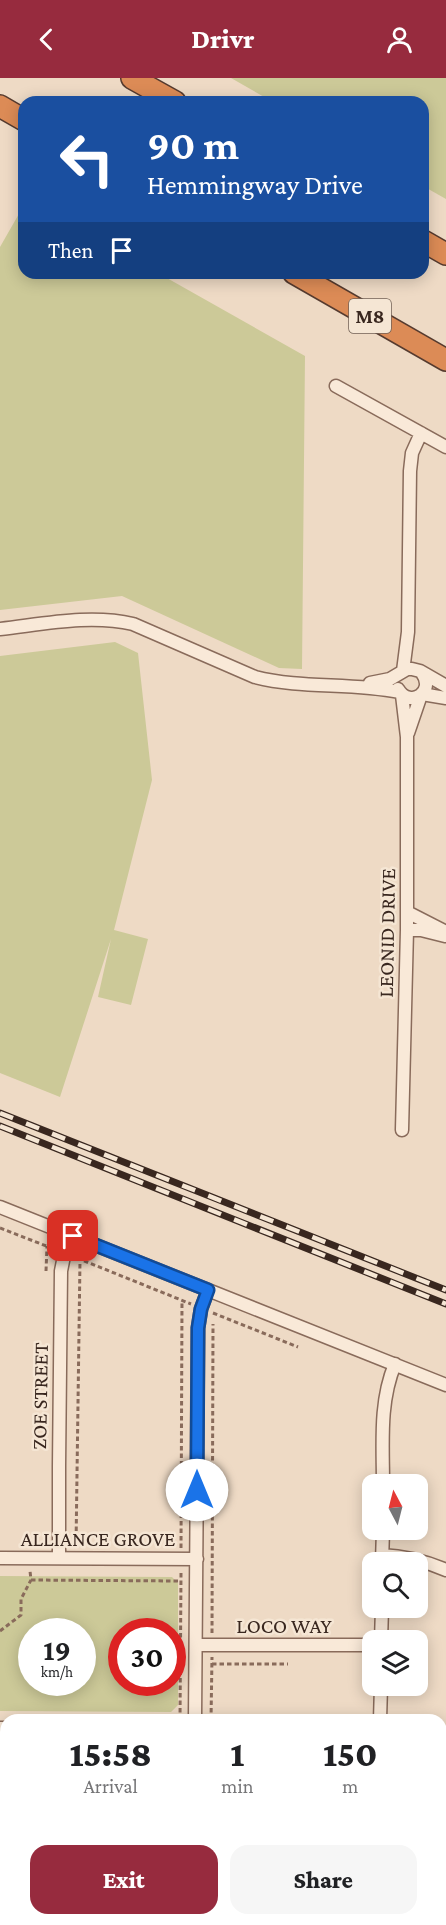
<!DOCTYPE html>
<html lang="en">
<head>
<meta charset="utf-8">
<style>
	body { margin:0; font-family:"Crimson Pro",serif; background:#f6f6f6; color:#202124; height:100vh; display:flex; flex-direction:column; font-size:22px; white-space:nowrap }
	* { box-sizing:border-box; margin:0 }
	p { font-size:20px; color:#757577 }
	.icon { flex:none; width:33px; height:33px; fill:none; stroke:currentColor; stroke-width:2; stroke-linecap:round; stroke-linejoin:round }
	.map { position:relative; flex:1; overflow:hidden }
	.details { position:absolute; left:0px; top:1636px; width:447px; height:212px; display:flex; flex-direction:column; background:#fff; border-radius:18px 18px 0 0; box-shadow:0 3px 15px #0003 }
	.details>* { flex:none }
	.top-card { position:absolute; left:18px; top:18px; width:411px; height:183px; border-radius:18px; box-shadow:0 3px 15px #0003; background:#1a4fa0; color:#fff; overflow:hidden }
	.needle { width:39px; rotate:353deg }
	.fabs { position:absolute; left:362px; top:1396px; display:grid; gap:12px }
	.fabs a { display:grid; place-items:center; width:66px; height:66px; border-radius:12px; background:#fff; box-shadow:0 3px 15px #0003; font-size:30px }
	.speed { position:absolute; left:18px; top:1540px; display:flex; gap:12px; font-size:30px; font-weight:700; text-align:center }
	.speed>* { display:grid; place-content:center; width:78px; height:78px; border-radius:50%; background:#fff; box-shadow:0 3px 15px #0003; line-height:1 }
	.speed small { font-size:15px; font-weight:400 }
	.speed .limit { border:9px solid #d22; background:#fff; color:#111 }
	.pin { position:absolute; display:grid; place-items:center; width:51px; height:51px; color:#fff; margin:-26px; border-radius:12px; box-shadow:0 3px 9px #0006 }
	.me { position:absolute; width:66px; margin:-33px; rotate:0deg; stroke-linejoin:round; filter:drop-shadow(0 0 4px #0008) }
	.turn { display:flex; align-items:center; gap:21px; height:126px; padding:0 30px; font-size:27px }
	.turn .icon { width:78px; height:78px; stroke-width:2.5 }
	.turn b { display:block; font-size:42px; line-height:51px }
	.then { display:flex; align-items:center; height:57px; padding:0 30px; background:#0003; gap:12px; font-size:22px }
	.eta { display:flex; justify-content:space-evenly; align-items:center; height:102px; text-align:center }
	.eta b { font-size:36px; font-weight:800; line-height:42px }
	.cta { display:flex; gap:12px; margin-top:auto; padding:12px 30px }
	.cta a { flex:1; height:69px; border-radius:18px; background:#972b3e; color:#fff; font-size:24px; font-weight:800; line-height:69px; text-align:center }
	.cta a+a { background:#f6f6f6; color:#202124 }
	header { display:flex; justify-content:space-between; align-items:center; height:78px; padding:0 30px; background:#972b3e; color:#fff; font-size:27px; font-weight:800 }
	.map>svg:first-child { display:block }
	.green { fill:#ccc998; fill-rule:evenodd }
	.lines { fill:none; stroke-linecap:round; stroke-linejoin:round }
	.street-casing { stroke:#896b5b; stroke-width:15 }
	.highway-casing { stroke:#563b2f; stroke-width:24 }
	.path { stroke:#896b5b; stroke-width:3; stroke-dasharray:4.5 3; stroke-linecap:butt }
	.street { stroke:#f9e9d8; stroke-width:12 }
	.highway { stroke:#dc8b56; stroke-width:21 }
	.rail-casing { stroke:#39271f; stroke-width:7 }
	.rail { stroke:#f5e6d4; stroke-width:4.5; stroke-dasharray:14; stroke-linecap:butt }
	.route-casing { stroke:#114b97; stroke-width:15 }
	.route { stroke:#1a73e8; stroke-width:10 }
	.labels { text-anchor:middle; stroke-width:5; stroke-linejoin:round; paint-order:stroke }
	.shield { fill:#f5e6d4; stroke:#716055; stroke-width:1.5 }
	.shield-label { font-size:20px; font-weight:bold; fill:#39271f }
	.street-label { font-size:21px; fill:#39271f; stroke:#f5e6d4 }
</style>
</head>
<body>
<header><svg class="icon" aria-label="back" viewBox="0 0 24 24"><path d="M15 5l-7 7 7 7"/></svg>Drivr<svg class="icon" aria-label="person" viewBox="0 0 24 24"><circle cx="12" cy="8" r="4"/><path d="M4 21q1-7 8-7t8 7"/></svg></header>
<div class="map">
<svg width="446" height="1847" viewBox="0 0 446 1847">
	<rect width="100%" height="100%" fill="#eedac5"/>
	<!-- green -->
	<path class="green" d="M231 0H446V121L423 108V24H273Z
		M24 127V195H158L305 278 302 591 279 590 122 518 0 532V169Z
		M115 564 138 575 152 702 114 852 148 861 131 927 98 919 111 861 60 1019 0 995V578Z
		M0 1498 172 1499 178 1505V1627L171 1634 0 1633ZM32 1554H82V1605H32ZM122 1554H172V1605H122Z"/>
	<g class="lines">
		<!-- street casing -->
		<g class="street-casing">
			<path id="street" d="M336 308 446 369
				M0 551C44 546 90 536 133 546L255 599C302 611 351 604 399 614
				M403 593 408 554 410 393 412 375 421 355
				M370 605 390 601 407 591H412L420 593 446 608
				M398 611C410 631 436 614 422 595
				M422 616 446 620
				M402 617 407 659V852L402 1052
				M408 655 421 617
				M407 834 446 854
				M407 852H421L445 858
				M0 1129 446 1307
				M383 1407C383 1366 379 1324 395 1286
				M382 1477C406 1478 425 1483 446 1492
				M0 1480 197 1481
				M59 1480V1388L61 1193 64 1178 73 1158
				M382 1484 383 1452
				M381 1563 382 1530
				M196 1567H372
				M195 1642 198 1250 201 1231 208 1212
				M380 1642 381 1608
				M0 1650H6
				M0 1820 6 1821
				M196 1847V1842
				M379 1847V1842"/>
		</g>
		<!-- highway casing -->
		<g class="highway-casing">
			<path id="highway" d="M132 0 175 24
				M0 28 24 42
				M423 163 446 176
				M294 195 446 282"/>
		</g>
		<!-- path -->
		<path class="path" d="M0 1150 54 1171
			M77 1180 191 1226
			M46 1193 47 1168
			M213 1235 298 1269
			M76 1468 80 1182
			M181 1470 182 1223
			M31 1502 181 1503
			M0 1553 21 1537V1521L31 1502 30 1493
			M212 1555 213 1246
			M212 1586H288
			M13 1640 180 1642
			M180 1642 181 1494
			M211 1642 212 1579
			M0 1671H6
			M0 1842H6
			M26 1842 178 1844"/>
		<!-- street -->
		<use href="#street" class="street"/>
		<!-- highway -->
		<use href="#highway" class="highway"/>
		<!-- rail casing -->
		<g class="rail-casing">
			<path id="rail" d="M0 1035 446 1212
				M0 1048 446 1226"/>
		</g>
		<!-- rail -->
		<use href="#rail" class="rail"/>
	</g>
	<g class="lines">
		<!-- route casing -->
		<g class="route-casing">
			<path id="route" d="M73 1158 208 1212 201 1231 198 1250 197 1412"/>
		</g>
		<!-- route -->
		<use href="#route" class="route"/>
	</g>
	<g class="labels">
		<!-- shield labels -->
		<rect class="shield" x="349" y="221" width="42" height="34" rx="4.5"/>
		<g class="shield-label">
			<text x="370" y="245">M8</text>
		</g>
		<!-- street labels -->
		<g class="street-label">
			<text transform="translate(387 855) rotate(-89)" y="7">LEONID DRIVE</text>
			<text transform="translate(40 1318) rotate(-89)" y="7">ZOE STREET</text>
			<text x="98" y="1468">ALLIANCE GROVE</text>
			<text x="284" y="1555">LOCO WAY</text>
		</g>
	</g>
</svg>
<div class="fabs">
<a><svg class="needle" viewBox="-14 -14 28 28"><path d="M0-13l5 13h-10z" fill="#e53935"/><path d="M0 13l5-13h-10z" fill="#757577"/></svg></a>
<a><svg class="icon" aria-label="search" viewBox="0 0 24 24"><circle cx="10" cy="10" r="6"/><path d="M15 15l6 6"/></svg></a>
<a><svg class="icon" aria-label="layers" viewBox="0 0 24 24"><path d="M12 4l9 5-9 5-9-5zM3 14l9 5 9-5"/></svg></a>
</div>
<div class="speed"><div>19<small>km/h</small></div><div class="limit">30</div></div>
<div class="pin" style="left:73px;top:1158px;background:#d93025"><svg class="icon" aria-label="arrive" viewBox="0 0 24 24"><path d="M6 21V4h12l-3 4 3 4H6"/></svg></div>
<svg class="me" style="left:197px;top:1412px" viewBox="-20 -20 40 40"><circle r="19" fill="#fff"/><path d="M0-13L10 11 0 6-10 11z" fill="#1a73e8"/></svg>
<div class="top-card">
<div class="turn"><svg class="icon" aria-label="left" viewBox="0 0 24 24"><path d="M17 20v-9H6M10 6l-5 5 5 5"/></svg><div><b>90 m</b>Hemmingway Drive</div></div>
<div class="then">Then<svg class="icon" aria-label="arrive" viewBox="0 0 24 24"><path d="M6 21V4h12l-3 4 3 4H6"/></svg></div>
</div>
<section class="details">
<div class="eta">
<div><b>15:58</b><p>Arrival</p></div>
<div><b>1</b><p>min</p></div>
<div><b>150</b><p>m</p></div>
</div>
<div class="cta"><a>Exit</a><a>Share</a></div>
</section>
</div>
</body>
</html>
